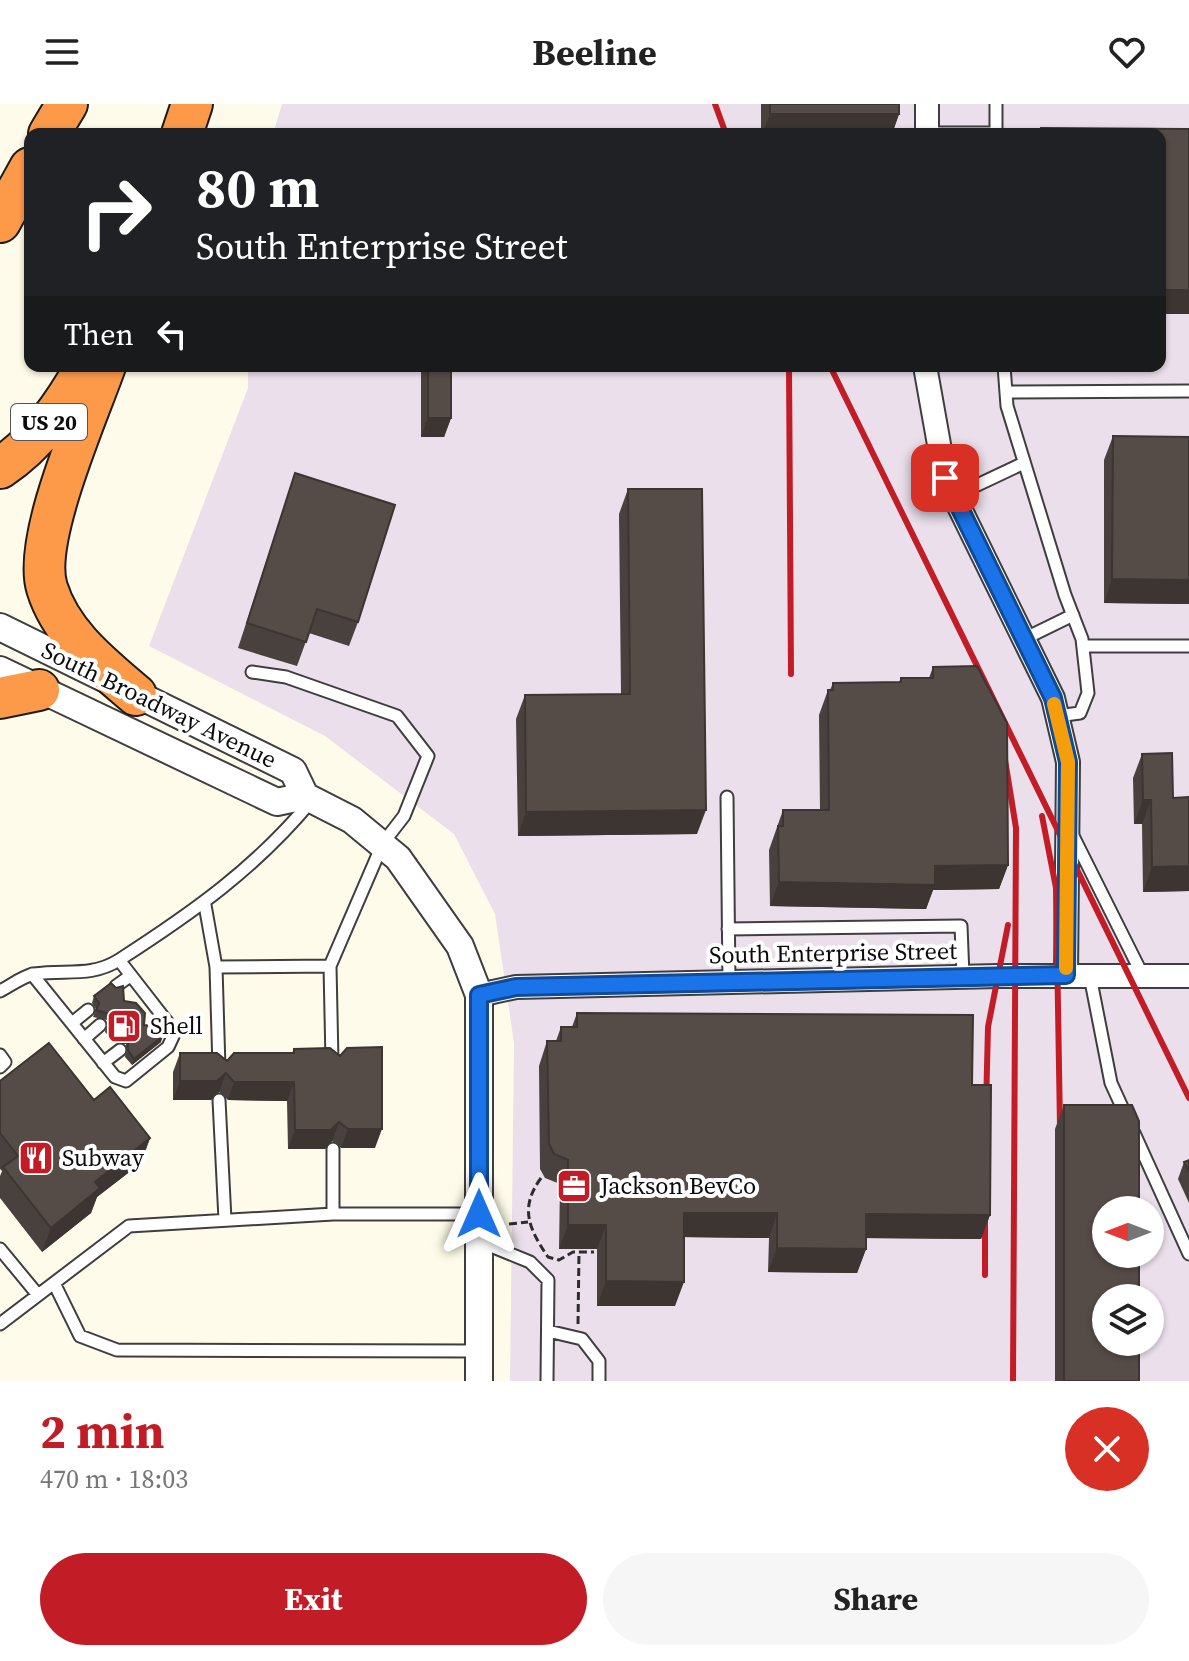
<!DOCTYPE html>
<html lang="en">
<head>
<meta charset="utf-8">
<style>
	body { margin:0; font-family:"Source Serif 4",serif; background:#f6f6f6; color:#222; height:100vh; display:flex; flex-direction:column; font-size:30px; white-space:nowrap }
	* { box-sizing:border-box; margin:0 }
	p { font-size:26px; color:#767676 }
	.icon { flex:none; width:44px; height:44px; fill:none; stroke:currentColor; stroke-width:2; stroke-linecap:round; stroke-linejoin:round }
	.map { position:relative; height:1277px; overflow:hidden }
	.drawer { display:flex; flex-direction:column; background:#fff; flex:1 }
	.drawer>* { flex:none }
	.banner { position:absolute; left:24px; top:24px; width:1142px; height:244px; border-radius:16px; box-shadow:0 2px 6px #0004; background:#202124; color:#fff; overflow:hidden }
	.needle { width:52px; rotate:270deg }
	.fabs { position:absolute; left:1092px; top:1092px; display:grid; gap:16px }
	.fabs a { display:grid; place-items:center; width:72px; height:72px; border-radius:50%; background:#fff; box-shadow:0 2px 6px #0004; font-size:40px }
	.pin { position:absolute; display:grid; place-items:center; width:68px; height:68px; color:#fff; margin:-34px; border-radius:16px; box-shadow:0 4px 12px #0006 }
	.me { position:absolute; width:88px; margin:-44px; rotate:0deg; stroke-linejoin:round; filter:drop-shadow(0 0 6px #0008) }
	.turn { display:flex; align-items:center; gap:28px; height:168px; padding:0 40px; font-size:36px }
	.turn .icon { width:104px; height:104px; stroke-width:2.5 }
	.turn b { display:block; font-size:56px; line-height:68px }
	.then { display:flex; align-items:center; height:76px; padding:0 40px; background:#0003; gap:16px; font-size:30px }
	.round { display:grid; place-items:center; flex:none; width:84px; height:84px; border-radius:42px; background:#f6f6f6 }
	.headline { display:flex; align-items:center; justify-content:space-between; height:136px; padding:0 40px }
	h1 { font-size:48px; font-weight:700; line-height:60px; color:#c21d26 }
	.primary-button { display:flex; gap:16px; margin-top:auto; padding:16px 40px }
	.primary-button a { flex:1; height:92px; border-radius:48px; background:#c21d26; color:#fff; font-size:32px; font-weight:700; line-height:92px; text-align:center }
	.primary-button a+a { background:#f6f6f6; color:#222 }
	header { display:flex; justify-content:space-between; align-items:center; height:104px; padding:0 40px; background:#fff; font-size:36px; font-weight:700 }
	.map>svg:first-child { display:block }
	.industrial { fill:#eadfeb; fill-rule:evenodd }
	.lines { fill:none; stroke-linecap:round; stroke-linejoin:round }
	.service-casing { stroke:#3e3e3e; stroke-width:15 }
	.minor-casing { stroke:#3e3e3e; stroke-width:26 }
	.tertiary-casing { stroke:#3e3e3e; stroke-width:30 }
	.motorway-casing { stroke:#1c1c1c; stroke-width:44 }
	.path { stroke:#2d2d2d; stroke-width:3; stroke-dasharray:8 4; stroke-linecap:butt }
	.service { stroke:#fff; stroke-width:11 }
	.minor { stroke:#fff; stroke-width:22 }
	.tertiary { stroke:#fff; stroke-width:26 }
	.motorway { stroke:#fc9a4a; stroke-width:40 }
	.rail { stroke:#c21d26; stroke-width:6 }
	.wall { fill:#49413d }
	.shaded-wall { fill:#3c3532 }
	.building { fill:#554c47; stroke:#3c3532; stroke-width:2 }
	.route-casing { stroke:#114b97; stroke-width:20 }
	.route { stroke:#1a73e8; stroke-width:14 }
	.slow { stroke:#f59e0b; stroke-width:14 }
	.labels { text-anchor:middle; stroke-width:8; stroke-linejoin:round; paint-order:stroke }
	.shield { fill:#fff; stroke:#545454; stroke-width:2 }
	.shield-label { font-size:22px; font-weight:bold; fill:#0b0b0b }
	.street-label { font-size:24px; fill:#0b0b0b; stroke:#fff }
	.poi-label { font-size:24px; fill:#0b0b0b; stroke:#fff; text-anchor:start }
</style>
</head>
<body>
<header><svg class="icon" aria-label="menu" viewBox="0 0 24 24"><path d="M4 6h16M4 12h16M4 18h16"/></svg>Beeline<svg class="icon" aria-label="heart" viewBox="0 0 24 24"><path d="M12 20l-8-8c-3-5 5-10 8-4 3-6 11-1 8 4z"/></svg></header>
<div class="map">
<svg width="1189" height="1277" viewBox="0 0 1189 1277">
	<rect width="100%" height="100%" fill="#fffbea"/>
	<!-- industrial -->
	<path class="industrial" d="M282 0H1189V1277H510L514 939 495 810 454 730 325 632 149 542 248 284V262H1160V30H273ZM1106 1106H1150V1150H1106ZM1106 1194H1150V1238H1106Z"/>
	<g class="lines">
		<!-- service casing -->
		<g class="service-casing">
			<path id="service" d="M996 0V30
				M927 29H996
				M1004 262 1007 302 1065 491 1082 535 1088 589 1080 609 1057 612
				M1006 288 1189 287
				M954 392 1024 359
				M1024 535 1073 511
				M1083 542H1189
				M727 693 729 878
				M1072 730 1143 872
				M205 801 216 863 219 964
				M728 825 961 822 963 872
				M330 862 332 957
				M216 863 330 862 383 739 404 712 428 652 397 612 286 573 252 568
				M32 870 115 973 126 977 168 943 175 928 119 856
				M1090 872 1111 979 1127 1014
				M116 882 130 872
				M0 887C10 882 23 872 34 870 65 865 90 874 119 856 192 809 256 764 312 696
				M72 919 88 906
				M84 935 100 921
				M0 951 5 958 0 963
				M103 959 120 946
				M219 996 225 1116
				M1134 1029 1189 1150
				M333 1045V1110
				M481 1138 530 1158 548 1176 547 1277
				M0 1145 38 1191
				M54 1179 80 1232 117 1246 478 1247
				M0 1220 129 1122 333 1110H479
				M548 1227 582 1235 599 1257V1277"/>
		</g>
		<!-- minor casing -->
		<g class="minor-casing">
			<path id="minor" d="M927 30V0
				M925 262 945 374 1053 594 1068 658 1066 871
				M479 891 516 883 998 872H1189"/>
		</g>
		<!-- tertiary casing -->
		<g class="tertiary-casing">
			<path id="tertiary" d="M0 523 293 667 305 692
				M0 566 277 698 305 692 352 716 398 754 460 842 479 891V1277"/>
		</g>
		<!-- motorway casing -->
		<g class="motorway-casing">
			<path id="motorway" d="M49 30 67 0
				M182 30 192 0
				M0 118 30 64
				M105 262C87 313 32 436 47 484 61 530 101 561 136 591
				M0 364C38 339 64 301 86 262
				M0 594 39 586"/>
		</g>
		<!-- path -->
		<path class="path" d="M541 1074C519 1104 529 1125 548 1153L559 1156 573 1148H594
			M509 1120 528 1118
			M578 1220 579 1148"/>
		<!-- service -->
		<use href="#service" class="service"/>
		<!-- minor -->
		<use href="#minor" class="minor"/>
		<!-- tertiary -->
		<use href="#tertiary" class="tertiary"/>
		<!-- motorway -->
		<use href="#motorway" class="motorway"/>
		<!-- rail -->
		<path class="rail" d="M715 0 726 30
			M789 262 791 570
			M830 262 1189 994
			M1002 637 1016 724 1013 1277
			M1042 712 1056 784 1060 1022
			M986 1003 988 923 1008 821
			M985 1171V1103"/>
	</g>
	<!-- wall -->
	<path class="wall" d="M761 0H899V10L892 30H761Z
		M421 262H451V314L444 333H421Z
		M1113 332 1189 333V500L1104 499V356Z
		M295 369 358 518 349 542 309 529 297 562 238 544Z
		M628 385 697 730 518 732 516 615 525 591 621 590 619 410Z
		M933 563 1008 761 999 785 933 786 926 805 770 802 769 746 783 706H820L819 611 828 586H830L833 579 899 578 901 574H929Z
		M1142 650 1173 694 1189 693V787L1143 788 1142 720H1134L1133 674Z
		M94 892 124 897 144 921 161 938 132 961 125 953 126 940 115 939 105 928 107 916 93 913 96 905 92 899Z
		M577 909 972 981 990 1111 981 1135 866 1134V1145L857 1169 768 1168 769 1134 684 1133 675 1202H597V1145H559L560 1080 545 1074 540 1065 539 962 547 937H556L561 923H572Z
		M294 945 375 1044H341L332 1037 325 1045H288L287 997 228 996 219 988 211 996H173V968L180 949 227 957 292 949Z
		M0 977 94 996 150 1034 141 1059 97 1093 91 1109 42 1148 0 1094V1072L2 1067 0 1065Z
		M1064 1001 1139 1277H1055V1025Z
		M1189 1056V1099L1178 1075 1184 1058Z"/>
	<!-- shaded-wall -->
	<path class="shaded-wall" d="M770 10H899L892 30H762Z
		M1160 186H1189V210H1160Z
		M428 314H451L444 333H421Z
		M1112 475 1189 476V500L1104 499Z
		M1143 696H1151L1142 720H1134Z
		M706 706 697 730 518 732 526 708Z
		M1008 761 999 785 933 786 926 805 770 802 779 778 935 762Z
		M1189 762V787L1143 788 1152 763Z
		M163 932 161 938 132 961 134 955Z
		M117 933 128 934 126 940 115 939Z
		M226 969 219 988 211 996H173L180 977Z
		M234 978H294L287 997 228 996Z
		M339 1018 332 1037 325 1045H288L295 1026Z
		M348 1025H382L375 1044H341Z
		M150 1034 141 1059 97 1093 91 1109 42 1148 51 1124 95 1078Z
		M684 1109H777L769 1134 675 1133Z
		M866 1110 990 1111 981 1135 857 1134Z
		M568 1121H606L597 1145H559Z
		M777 1144 866 1145 857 1169 768 1168Z
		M606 1177 684 1178 675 1202H597Z"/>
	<!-- building -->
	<path class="building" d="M770 0H899V10H770Z
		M1041 24 1189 25V186H1160V30H1040Z
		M428 262H451V314H428Z
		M1113 332 1189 333V476L1112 475Z
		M295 369 395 401 358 518 317 505 306 538 247 519Z
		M628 385H702L706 706 526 708 525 591 630 590Z
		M977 562 1007 619 1008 761 935 762V781L779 778 778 722H783V706H829L828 586H833V579L901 578V574H933V563Z
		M1172 649 1173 694 1189 693V762L1152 763 1151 696H1143L1142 650Z
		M111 879 116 884 123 882 124 897 136 899 145 909 144 921 156 922 163 932 134 955 128 946V934L117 933 108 921 109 910 96 906 99 899 94 892Z
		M577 909 973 911 972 981H991L990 1111 866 1110V1145L777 1144V1109H684V1178L606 1177V1121H568V1056L554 1050 549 1040 547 937H561V923H577Z
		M49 939 94 996 110 983 150 1034 95 1078 100 1084 51 1124 3 1063 18 1052 0 1029V977Z
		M382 943V1025H348L339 1018 331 1026H295L294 978H234L226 969 217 977H180V949H217L227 957 234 949H294V945L330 944 340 952 347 944Z
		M1064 1001H1132L1139 1017V1106H1106V1150H1139V1194H1106V1238H1139V1277H1064Z
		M1189 1056V1068L1184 1058Z"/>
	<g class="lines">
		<!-- route casing -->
		<g class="route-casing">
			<path id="route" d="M479 1110V891L516 883 1066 871 1068 658 1053 594 945 374"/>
		</g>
		<!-- route -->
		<use href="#route" class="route"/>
		<!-- slow -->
		<path class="slow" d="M1054 600 1068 658 1066 864"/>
	</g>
	<!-- icons -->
	<defs>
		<g id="fuel-square" transform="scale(1.8)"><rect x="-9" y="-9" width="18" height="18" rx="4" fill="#c21d26" stroke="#fff"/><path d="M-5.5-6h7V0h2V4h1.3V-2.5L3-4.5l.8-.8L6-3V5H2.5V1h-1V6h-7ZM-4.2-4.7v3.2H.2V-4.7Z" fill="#fff"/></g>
		<g id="restaurant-square" transform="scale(1.8)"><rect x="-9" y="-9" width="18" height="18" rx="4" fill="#c21d26" stroke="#fff"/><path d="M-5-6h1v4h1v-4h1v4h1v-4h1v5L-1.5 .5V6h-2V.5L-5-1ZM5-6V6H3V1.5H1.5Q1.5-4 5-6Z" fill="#fff"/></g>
		<g id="office-square" transform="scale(1.8)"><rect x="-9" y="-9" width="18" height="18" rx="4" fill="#c21d26" stroke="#fff"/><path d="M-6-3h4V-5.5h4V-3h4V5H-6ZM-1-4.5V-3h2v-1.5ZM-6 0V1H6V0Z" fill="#fff"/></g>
	</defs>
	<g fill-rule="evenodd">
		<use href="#fuel-square" x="124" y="922"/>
		<use href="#restaurant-square" x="36" y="1054"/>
		<use href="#office-square" x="574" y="1082"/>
	</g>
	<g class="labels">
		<!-- shield labels -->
		<rect class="shield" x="11" y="300" width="76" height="36" rx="6"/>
		<g class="shield-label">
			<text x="49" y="326">US 20</text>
		</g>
		<!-- street labels -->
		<g class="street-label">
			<text transform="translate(159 601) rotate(26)" y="8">South Broadway Avenue</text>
			<text transform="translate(833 849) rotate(-1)" y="8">South Enterprise Street</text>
		</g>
		<!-- poi labels -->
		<g class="poi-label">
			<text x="150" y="930">Shell</text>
			<text x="62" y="1062">Subway</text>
			<text x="600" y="1090">Jackson BevCo</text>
		</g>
	</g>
</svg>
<div class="fabs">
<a><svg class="needle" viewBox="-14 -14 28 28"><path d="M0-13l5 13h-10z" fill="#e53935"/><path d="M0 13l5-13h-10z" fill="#767676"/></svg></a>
<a><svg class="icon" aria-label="layers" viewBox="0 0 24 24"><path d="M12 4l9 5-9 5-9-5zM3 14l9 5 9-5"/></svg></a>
</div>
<div class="pin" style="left:945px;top:374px;background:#d93025"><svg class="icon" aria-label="arrive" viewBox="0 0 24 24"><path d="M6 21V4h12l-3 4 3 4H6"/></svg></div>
<svg class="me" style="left:479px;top:1110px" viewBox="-20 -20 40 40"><path d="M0-17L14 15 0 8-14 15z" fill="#1a73e8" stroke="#fff" stroke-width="4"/></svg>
<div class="banner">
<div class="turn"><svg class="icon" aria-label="right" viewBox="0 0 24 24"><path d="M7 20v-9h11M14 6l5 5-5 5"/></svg><div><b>80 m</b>South Enterprise Street</div></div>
<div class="then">Then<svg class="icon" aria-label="left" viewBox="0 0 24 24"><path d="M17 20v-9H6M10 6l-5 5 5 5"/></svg></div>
</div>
</div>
<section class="drawer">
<div class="headline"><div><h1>2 min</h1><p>470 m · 18:03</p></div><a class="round" style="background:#d93025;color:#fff"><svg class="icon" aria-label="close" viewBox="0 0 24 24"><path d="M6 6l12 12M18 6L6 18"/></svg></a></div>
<div class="primary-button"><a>Exit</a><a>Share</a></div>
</section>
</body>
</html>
